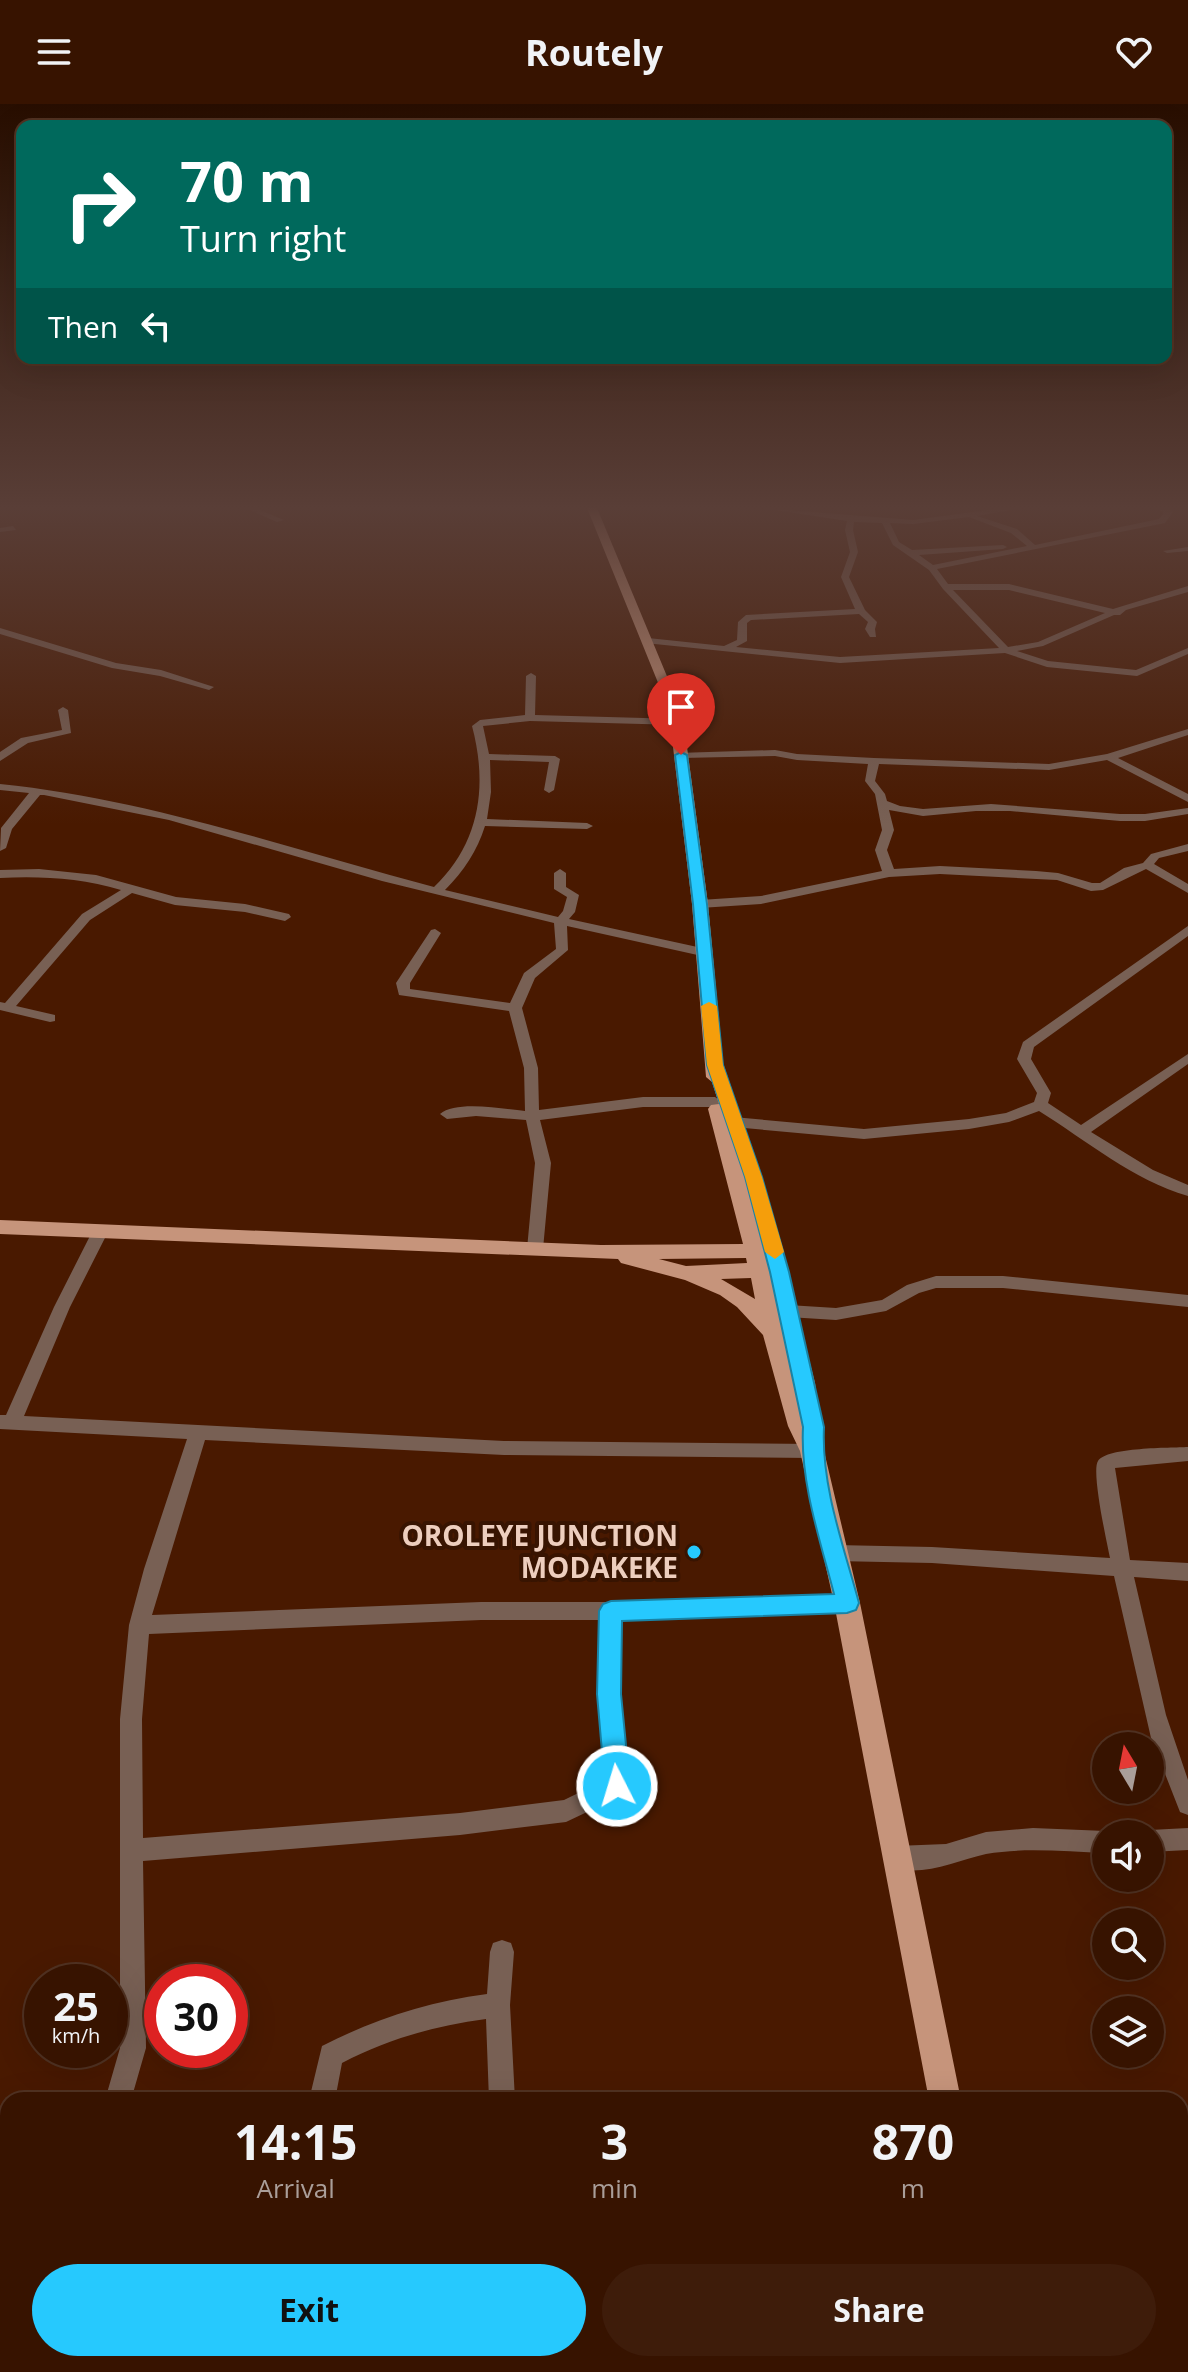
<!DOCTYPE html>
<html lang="en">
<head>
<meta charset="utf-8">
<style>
	body { margin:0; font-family:"Open Sans",sans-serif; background:#3e1c0a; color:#f1f3f6; height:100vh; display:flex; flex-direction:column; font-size:30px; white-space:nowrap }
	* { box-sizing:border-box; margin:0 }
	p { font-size:26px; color:#aa9e99 }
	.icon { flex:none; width:44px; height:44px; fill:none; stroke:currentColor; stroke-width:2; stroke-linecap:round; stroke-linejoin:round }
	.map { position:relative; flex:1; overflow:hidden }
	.drawer { position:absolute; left:0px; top:1988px; width:1188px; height:280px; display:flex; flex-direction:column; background:#371300; border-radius:24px 24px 0 0; box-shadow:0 8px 32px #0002,0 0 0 2px #513222 }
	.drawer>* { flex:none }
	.top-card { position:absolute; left:16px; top:16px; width:1156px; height:244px; border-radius:16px; box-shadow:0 8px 32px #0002,0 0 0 2px #513222; background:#00695c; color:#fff; overflow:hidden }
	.needle { width:52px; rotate:350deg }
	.controls { position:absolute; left:1092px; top:1628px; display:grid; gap:16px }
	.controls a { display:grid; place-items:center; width:72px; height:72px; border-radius:50%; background:#371300; box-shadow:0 8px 32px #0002,0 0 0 2px #513222; font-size:40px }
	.speed { position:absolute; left:24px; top:1860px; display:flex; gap:16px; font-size:40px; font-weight:700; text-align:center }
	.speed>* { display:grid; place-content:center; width:104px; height:104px; border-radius:50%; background:#371300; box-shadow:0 8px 32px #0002,0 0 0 2px #513222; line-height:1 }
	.speed small { font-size:20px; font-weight:400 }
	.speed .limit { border:12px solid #d22; background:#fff; color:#111 }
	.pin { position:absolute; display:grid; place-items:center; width:68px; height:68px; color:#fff; margin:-82px -34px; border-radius:50% 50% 50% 0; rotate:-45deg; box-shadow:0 0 8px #0007 }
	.pin .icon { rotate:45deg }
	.me { position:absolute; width:88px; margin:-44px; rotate:355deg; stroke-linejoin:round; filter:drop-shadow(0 0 6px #0008) }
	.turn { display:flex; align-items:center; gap:28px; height:168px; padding:0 32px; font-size:36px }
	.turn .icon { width:104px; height:104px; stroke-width:2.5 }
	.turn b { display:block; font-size:56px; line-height:68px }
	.then { display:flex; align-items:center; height:76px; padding:0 32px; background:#0003; gap:16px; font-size:30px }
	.eta { display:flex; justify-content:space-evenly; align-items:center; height:136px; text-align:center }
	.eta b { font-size:48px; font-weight:700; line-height:56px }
	.primary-button { display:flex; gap:16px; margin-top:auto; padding:16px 32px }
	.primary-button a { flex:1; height:92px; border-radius:48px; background:#26c9fe; color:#111; font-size:32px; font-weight:700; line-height:92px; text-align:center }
	.primary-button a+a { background:#3e1c0a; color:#f1f3f6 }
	header { display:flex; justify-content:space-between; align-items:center; height:104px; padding:0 32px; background:#371300; font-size:36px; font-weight:700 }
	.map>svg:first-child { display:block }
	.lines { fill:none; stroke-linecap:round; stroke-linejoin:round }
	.street { fill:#786054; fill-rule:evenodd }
	.primary { fill:#c6947b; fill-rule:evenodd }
	.route { fill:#26c9fe; stroke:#1983a5; stroke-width:2 }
	.slow { fill:#f59e0b }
	.poi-dot { fill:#26c9fe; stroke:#381401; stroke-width:3 }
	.labels { text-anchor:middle; stroke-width:8; stroke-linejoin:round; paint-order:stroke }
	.near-poi-label { font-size:28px; font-weight:bold; fill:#edcebe; stroke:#381401; text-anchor:end }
</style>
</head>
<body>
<header><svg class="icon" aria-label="menu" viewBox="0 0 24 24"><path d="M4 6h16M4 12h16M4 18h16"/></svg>Routely<svg class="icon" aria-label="heart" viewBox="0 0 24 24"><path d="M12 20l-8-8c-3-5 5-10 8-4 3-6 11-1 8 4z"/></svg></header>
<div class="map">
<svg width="1188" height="2268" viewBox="0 0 1188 2268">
	<rect width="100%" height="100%" fill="#491900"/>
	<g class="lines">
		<!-- street -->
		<path class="street" d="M245 404H255L284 416 277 418Z
			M762 404 913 416 1003 404H1022L977 412 1017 425 1035 441 1159 415 1164 409 1157 404H1166L1173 408 1165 419 937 465 948 480H1009L1113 505 1188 482V488L1126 506 1120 511H1114L1043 542 1017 547 1048 557 1136 566 1188 544V550L1137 572 1047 563 1005 549 840 559 645 539 643 537 648 534 724 542 737 536 738 518 746 511 855 505 841 473 850 448 845 426 847 417ZM969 413 1011 429 1027 442 933 461 919 451 1003 445 1007 443 1003 441 912 446 899 438 890 419 913 420ZM854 418 882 419 893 441 929 466 943 485 999 544 840 553 736 543 747 537V519L751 516 859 510 868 518 865 525 870 533H876L875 525 877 518 865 506 849 473 858 448 853 426ZM953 486H1009L1105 509 1038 538 1008 543Z
			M13 422 16 426 0 428V424Z
			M1188 443V447L1167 449 1163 447Z
			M0 524 116 559 161 566 214 583 209 586 160 572 112 564 0 530Z
			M531 569 536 572 535 611 680 615 685 618 680 621 530 617 483 622 489 650 555 652 560 655 554 686 549 689 544 686 549 658 490 656 491 688 487 715 587 719 593 722 587 725 485 722C477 747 464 767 445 786L558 813 563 807 567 793 554 785V769L560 765 566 769V783L579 791 575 808 569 815 702 844 708 848 702 852 567 822 568 846 535 874 522 904 538 964 539 1006 643 993H715L722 998 715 1003H643L540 1016 551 1059 543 1145 535 1151 527 1145 535 1059 526 1016 476 1012 447 1015 440 1010C456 996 503 1005 525 1007L524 964 509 907 399 891 396 879 431 826 435 825 441 829 410 879V885L510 899 524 869 556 845 554 819 382 777 169 716 44 691H40L12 725 6 744 0 747 1 724 29 689 0 686V680C148 695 290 745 434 783 480 739 488 682 472 622L480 616 525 611 526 572Z
			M63 603 68 606 71 629 28 639 0 657V648L21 634 62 626 58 606Z
			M1188 625V631L1118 654 1188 690V698L1107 656 1049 666 879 660 875 677 885 690 887 697 900 702 923 705 991 700 1120 710H1145L1188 704V710L1145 717H1120L1010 707H976L923 712 889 706 894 726 887 746 894 765 940 762 1036 767 1058 769 1092 779H1100L1124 764 1143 759 1151 750 1188 740V747L1159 754 1154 760 1188 780V789L1146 765 1103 786 1091 787 1057 776 940 770 889 773 761 800 700 804 694 800 700 796 761 792 882 767 875 746 882 726 875 690 865 677 868 660 797 656 775 652 681 654 677 653V649L775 646 797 650 874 654 1049 660 1107 650Z
			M39 765 96 771 176 793 245 800 289 810 291 813 285 817 245 808 175 801 132 789 90 816 16 902 55 911V917L50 918 0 906V898L5 899 82 810 121 786C81 774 41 772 0 774V766Z
			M1188 822V832L1034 943 1031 955 1051 989 1048 999 1081 1021 1188 950V960L1091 1028 1153 1066 1188 1081V1092C1133 1076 1087 1037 1039 1007L1009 1018 969 1025 864 1035 733 1023 726 1018 733 1013 864 1025 969 1015 1006 1009 1034 998 1037 989 1017 955 1023 938Z
			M100 1122 108 1128 70 1203 24 1312 504 1337 812 1340 819 1342 821 1347 819 1352 812 1354 504 1351 205 1336 152 1511 481 1498H611L847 1490 854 1493 857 1499 854 1505 847 1508 621 1516 620 1590 628 1682 625 1690 566 1718 460 1731 143 1757 146 1944 131 1996H105L120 1944V1615L129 1521 144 1465 187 1335 0 1325V1311H6L54 1203 92 1128ZM481 1516H601L598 1590 605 1676 564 1696 460 1709 143 1734 142 1615 149 1530Z
			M936 1172H1003L1188 1191V1203L1003 1184H936L919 1189 886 1207 836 1216 788 1213 782 1211 780 1207 782 1203 788 1201 836 1204 882 1196 907 1181Z
			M1188 1343V1357L1115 1364 1130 1456 1188 1459V1477L1134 1473 1166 1611 1188 1676V1711L1180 1708 1151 1634 1114 1472 932 1459 835 1457 828 1455 825 1449 828 1443 835 1441 932 1443 1110 1454C1107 1439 1091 1367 1098 1357 1107 1343 1170 1344 1188 1343Z
			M1033 1724 1106 1727 1114 1730H1106V1749C1067 1748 1025 1743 986 1750 955 1757 920 1775 888 1762L884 1754 888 1746 896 1742 946 1740 986 1728Z
			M1188 1724V1746L1150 1748V1730H1141L1150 1726Z
			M502 1836 511 1839 514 1848 510 1901 515 1996H489L486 1915C434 1922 388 1935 342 1959L335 1996H309L322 1942C375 1915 427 1898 487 1890L490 1848 493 1839Z
			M8 2077V2103L0 2105V2079Z
			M39 2260H67L65 2268H37Z
			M307 2260H335V2268H307Z
			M536 2260H564L566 2268H538Z
			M885 2260H913V2268H885Z
			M1047 2260H1075L1078 2268H1050Z"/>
		<!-- primary -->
		<path class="primary" d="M587 404H597L686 618 687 643 708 800 723 959 769 1098 815 1279 824 1347 860 1499 961 1996H929L834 1499 800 1347 788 1322 763 1231 737 1203 720 1191 685 1176 621 1159 618 1155 0 1130V1116L601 1141 743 1140 708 1005 711 1001 719 1000 712 978 706 973 692 800 673 643 674 618ZM746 1154 747 1159 686 1162 659 1155ZM751 1174 755 1195 721 1175Z
			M973 2260H1009L1010 2268H974Z"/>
	</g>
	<!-- sky -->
	<linearGradient id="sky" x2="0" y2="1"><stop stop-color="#280e00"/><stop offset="0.56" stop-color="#593e37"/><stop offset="1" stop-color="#593e37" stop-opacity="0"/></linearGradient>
	<rect width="1188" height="721" fill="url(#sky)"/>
	<!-- route -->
	<path class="route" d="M681 648 687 651 707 800 723 961 762 1073 789 1168 824 1323C821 1382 844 1443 859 1499L856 1506 847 1509 622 1517 621 1590 630 1682 626 1690 617 1694 608 1690 605 1682 597 1590 599 1507 603 1500 611 1497 834 1490C820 1436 800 1378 803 1323L770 1168 745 1073 707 961 693 800 675 651Z"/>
	<!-- slow -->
	<path class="slow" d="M709 898 717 902 723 961 762 1073 784 1148 775 1155 765 1148 745 1073 707 961 701 902Z"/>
	<!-- markers -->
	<circle class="poi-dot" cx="694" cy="1448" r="8"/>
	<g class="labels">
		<!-- near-poi labels -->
		<g class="near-poi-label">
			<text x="678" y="1442">OROLEYE JUNCTION<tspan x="678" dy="32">MODAKEKE</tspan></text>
		</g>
	</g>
</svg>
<div class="controls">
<a><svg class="needle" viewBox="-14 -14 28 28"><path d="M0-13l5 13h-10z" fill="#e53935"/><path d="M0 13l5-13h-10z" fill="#aa9e99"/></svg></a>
<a><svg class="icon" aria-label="sound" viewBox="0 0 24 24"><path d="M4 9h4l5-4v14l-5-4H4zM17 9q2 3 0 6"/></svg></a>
<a><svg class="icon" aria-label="search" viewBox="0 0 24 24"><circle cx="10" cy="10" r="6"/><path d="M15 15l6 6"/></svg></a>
<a><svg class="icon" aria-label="layers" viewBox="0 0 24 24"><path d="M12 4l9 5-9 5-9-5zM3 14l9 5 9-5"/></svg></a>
</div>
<div class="speed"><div>25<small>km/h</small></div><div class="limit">30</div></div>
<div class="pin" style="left:681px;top:651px;background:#d93025"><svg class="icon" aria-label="arrive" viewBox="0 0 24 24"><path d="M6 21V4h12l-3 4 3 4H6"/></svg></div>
<svg class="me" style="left:617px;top:1682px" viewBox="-20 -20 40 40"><circle r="17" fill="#26c9fe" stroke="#fff" stroke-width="3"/><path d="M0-11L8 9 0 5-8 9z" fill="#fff"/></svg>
<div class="top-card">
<div class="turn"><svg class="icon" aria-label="right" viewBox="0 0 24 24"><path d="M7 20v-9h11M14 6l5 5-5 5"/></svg><div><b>70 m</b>Turn right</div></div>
<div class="then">Then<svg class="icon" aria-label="left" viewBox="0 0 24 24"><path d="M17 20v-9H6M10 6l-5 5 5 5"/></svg></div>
</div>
<section class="drawer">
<div class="eta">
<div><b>14:15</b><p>Arrival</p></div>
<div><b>3</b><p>min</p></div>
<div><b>870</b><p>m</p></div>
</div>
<div class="primary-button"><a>Exit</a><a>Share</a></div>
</section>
</div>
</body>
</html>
